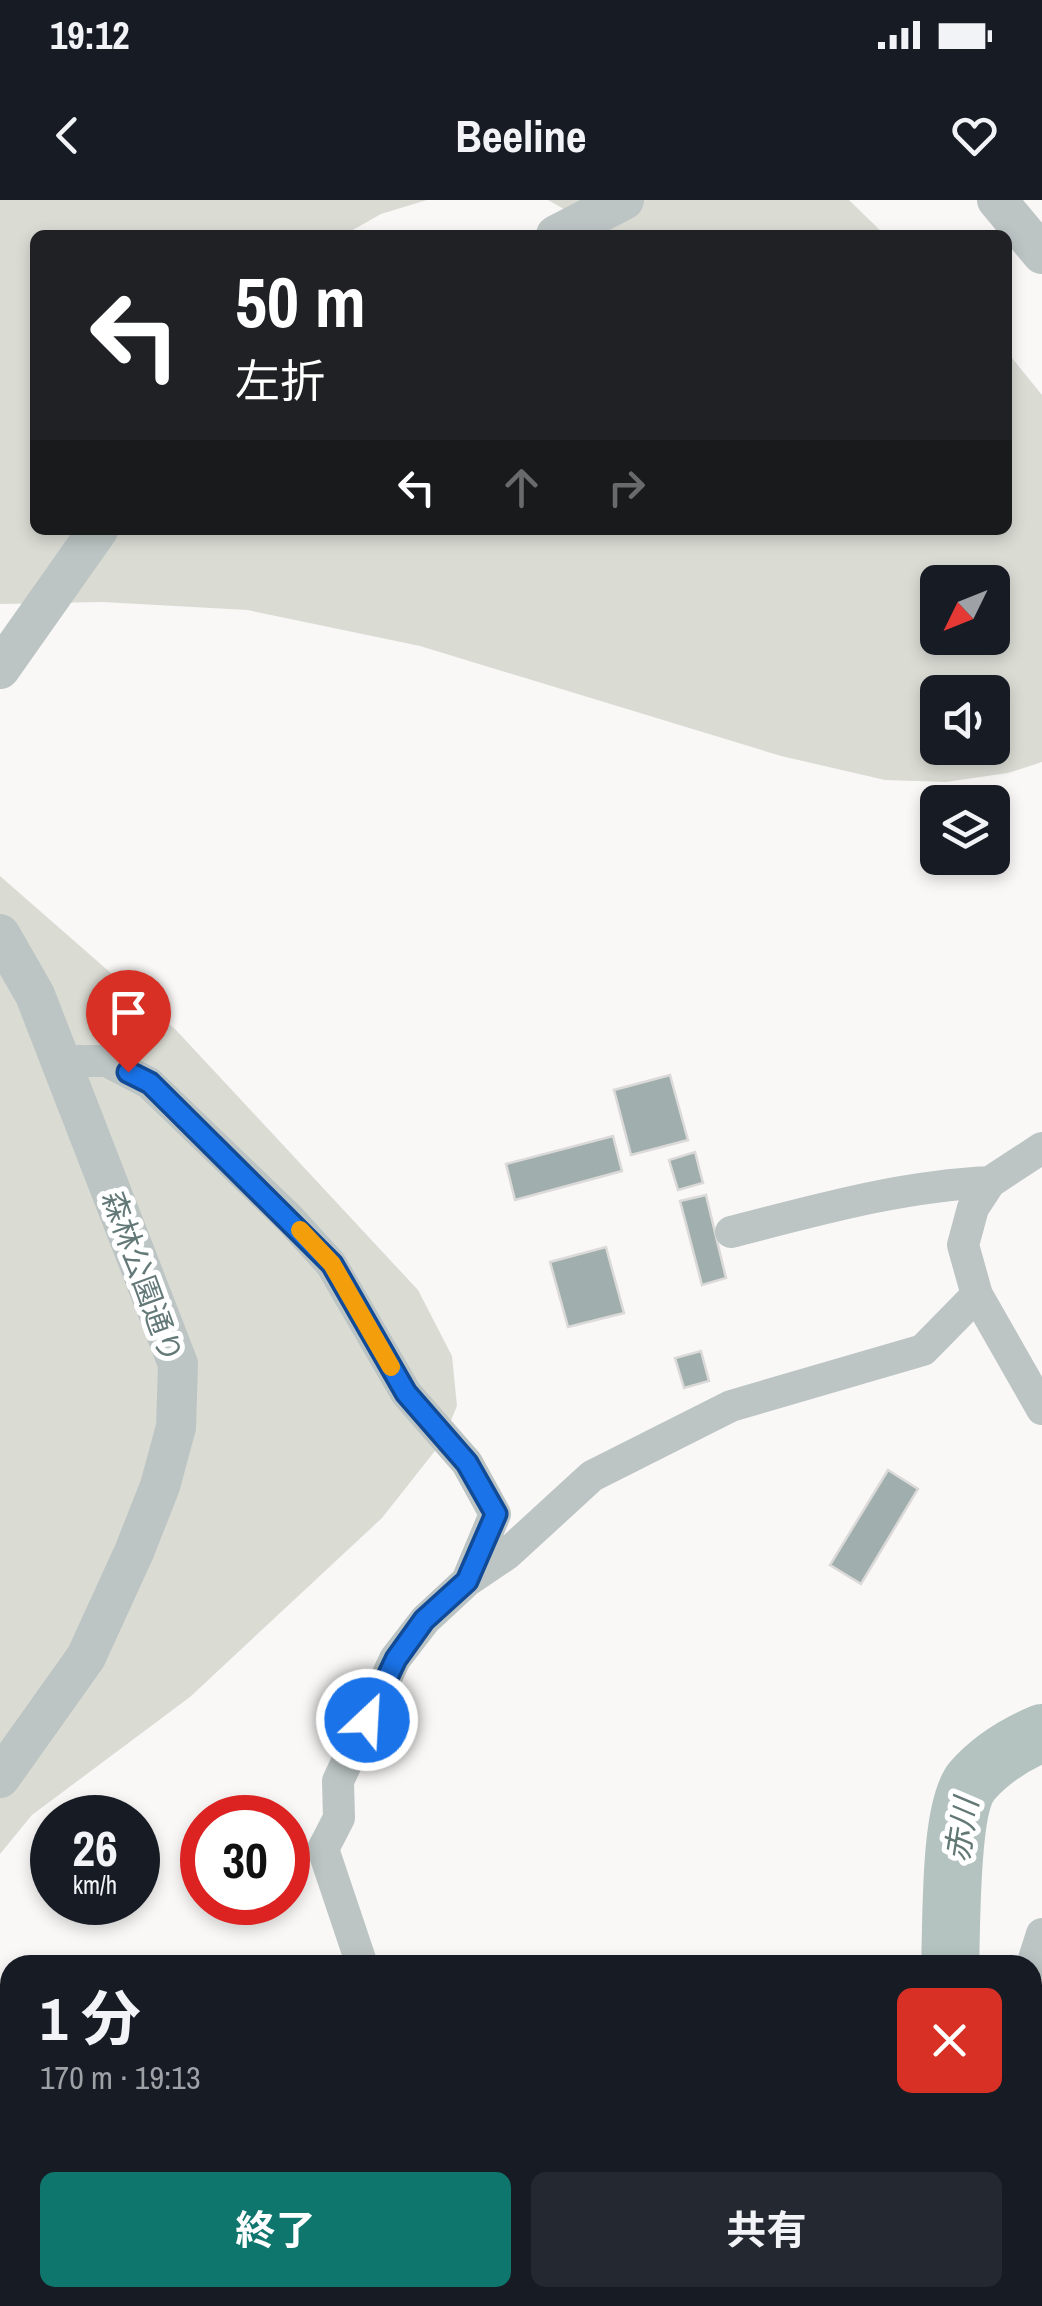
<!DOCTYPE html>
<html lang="ja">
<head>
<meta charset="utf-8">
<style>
	body { margin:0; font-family:"Archivo Narrow","Noto Sans JP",sans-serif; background:#242831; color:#f1f3f6; height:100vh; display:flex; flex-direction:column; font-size:38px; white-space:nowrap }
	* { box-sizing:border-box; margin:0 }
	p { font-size:32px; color:#9ea1a6 }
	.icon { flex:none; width:55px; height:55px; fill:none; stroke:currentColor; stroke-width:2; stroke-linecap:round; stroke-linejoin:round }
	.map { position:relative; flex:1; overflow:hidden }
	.sheet { position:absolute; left:0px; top:1755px; width:1042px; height:352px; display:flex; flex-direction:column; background:#171b24; border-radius:30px 30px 0 0; box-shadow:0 5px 15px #0003 }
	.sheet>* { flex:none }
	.top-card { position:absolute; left:30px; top:30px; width:982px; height:305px; border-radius:15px; box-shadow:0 5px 15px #0003; background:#202124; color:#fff; overflow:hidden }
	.needle { width:65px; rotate:227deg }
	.fabs { position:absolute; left:920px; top:365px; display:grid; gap:20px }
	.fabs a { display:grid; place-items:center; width:90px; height:90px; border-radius:15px; background:#171b24; box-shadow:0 5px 15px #0003; font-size:50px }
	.speed { position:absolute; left:30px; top:1595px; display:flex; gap:20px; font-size:50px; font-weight:700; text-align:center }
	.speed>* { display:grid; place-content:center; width:130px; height:130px; border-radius:50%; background:#171b24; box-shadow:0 5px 15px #0003; line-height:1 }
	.speed small { font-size:25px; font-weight:400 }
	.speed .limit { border:15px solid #d22; background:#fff; color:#111 }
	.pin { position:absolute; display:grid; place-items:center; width:85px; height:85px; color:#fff; margin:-102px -42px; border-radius:50% 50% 50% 0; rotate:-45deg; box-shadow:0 0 10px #0007 }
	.pin .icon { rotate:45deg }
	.me { position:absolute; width:110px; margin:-55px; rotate:25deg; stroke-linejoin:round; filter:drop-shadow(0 0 8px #0008) }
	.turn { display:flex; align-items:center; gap:35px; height:210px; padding:0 40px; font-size:45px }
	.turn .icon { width:130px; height:130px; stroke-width:2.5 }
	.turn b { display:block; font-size:70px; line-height:85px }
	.lanes { display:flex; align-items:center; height:95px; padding:0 40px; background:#0003; justify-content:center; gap:50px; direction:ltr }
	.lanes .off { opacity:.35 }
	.round { display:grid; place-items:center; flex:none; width:105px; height:105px; border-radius:15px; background:#242831 }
	.headline { display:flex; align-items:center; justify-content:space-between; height:170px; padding:0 40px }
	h1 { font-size:60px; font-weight:700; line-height:75px }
	.action { display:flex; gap:20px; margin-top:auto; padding:20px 40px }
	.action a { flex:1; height:115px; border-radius:15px; background:#0f766e; color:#fff; font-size:40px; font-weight:700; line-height:115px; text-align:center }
	.action a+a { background:#242831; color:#f1f3f6 }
	.status { display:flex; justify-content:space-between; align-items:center; height:70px; padding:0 50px; background:#171b24; direction:ltr }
	.status svg { height:28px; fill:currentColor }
	header { display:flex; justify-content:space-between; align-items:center; height:130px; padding:0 40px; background:#171b24; font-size:45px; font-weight:700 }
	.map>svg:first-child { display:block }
	.green { fill:#dadcd4; fill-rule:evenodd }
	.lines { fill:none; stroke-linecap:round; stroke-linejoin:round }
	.river { stroke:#b4c3c0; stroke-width:58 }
	.building { fill:#a0aead; stroke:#dbdad9; stroke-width:2.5 }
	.minor { stroke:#bcc4c4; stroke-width:32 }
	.tertiary { stroke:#bcc4c4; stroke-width:40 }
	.route-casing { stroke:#114b97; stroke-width:25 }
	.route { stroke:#1a73e8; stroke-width:18 }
	.slow { stroke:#f59e0b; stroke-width:18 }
	.labels { text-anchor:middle; stroke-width:10; stroke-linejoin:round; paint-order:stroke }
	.street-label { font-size:30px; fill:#637978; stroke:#fff }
	.water-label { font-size:32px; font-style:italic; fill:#627875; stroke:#fff }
</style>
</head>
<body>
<div class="status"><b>19:12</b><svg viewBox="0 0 49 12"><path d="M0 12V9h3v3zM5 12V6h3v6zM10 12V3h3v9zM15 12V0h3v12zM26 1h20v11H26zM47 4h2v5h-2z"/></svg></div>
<header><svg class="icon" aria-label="back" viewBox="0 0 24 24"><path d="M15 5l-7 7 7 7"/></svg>Beeline<svg class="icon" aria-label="heart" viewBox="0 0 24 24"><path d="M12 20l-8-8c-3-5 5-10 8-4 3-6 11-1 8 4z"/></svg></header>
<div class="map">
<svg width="1042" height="2106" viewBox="0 0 1042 2106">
	<rect width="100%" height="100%" fill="#f9f8f7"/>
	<!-- green -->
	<path class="green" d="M0 0H427L381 14 344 35H35V330H597L625 334 653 330H1008V153L1042 195V562L1008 573 946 582 885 580 781 556 420 446 247 410 102 402 0 404ZM938 382H992V438H938ZM938 492H992V548H938Z
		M548 0H849L885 35H609Z
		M0 676 176 830 418 1090 452 1156 457 1206 442 1242 382 1318 190 1497 32 1615 0 1654Z"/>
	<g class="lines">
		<!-- river -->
		<path class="river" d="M950 1765C952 1725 949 1609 972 1581 991 1559 1016 1544 1042 1533
			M889 2106 894 2098"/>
	</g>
	<!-- building -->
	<path class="building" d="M670 875 688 940 631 955 614 890Z
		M613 936 622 971 515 1000 506 964Z
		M695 952 703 983 678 990 669 960Z
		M706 995 726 1078 702 1085 680 1001Z
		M606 1047 624 1113 568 1127 550 1062Z
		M701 1151 709 1181 684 1188 675 1158Z
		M888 1270 918 1289 861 1384 830 1365Z"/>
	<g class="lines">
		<!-- minor -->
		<path class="minor" d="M61 861H107L149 883 290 1019 331 1064 406 1193 467 1263 495 1314 467 1381
			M1042 948 990 982 973 1008 963 1045 977 1095 1042 1209
			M731 1032C817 1010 901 986 990 982
			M362 1765 323 1649 339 1618 338 1581 395 1459 425 1420 467 1381 507 1354 592 1276 731 1206 923 1150 977 1095
			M1032 1765 1042 1734
			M1032 2062 1042 2066
			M315 2098 316 2106
			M126 2106 146 2098
			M940 2106 947 2098"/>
		<!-- tertiary -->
		<path class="tertiary" d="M997 0 1042 54
			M556 35 624 0
			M0 469 98 330
			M0 734 35 795 178 1164 176 1227 160 1286 134 1352 86 1457 0 1578"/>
	</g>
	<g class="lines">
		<!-- route casing -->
		<g class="route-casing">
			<path id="route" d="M128 872 150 883 332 1064 406 1193 467 1263 496 1314 467 1381 424 1420 396 1459 367 1520"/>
		</g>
		<!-- route -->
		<use href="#route" class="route"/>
		<!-- slow -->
		<path class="slow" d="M300 1030 332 1064 391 1167"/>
	</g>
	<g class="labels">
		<!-- street labels -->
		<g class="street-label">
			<text transform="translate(142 1077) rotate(70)" y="10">森林公園通り</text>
		</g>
		<!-- water labels -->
		<g class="water-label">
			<text transform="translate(962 1630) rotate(-81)" y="11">赤川</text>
		</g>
	</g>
</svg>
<div class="fabs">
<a><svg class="needle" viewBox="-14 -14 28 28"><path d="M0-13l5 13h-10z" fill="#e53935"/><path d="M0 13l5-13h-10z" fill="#9ea1a6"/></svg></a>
<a><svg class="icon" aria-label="sound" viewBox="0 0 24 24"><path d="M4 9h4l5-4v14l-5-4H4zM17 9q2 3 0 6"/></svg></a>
<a><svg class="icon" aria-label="layers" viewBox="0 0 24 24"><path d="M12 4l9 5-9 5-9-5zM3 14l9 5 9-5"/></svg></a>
</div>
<div class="speed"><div>26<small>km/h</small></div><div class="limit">30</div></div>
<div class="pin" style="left:128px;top:872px;background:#d93025"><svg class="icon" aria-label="arrive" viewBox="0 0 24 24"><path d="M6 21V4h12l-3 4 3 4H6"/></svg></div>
<svg class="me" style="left:367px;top:1520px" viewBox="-20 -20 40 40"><circle r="17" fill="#1a73e8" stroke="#fff" stroke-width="3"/><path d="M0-11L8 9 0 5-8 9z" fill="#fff"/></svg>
<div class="top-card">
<div class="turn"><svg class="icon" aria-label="left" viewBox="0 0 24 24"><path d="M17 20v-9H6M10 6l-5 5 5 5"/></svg><div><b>50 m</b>左折</div></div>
<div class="lanes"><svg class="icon" aria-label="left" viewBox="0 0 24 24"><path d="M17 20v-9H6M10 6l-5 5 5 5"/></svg><svg class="icon off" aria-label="ahead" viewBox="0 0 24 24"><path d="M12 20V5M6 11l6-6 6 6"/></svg><svg class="icon off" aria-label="right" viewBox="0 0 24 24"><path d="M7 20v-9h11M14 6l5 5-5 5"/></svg></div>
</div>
<section class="sheet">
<div class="headline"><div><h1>1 分</h1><p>170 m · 19:13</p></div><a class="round" style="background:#d93025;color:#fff"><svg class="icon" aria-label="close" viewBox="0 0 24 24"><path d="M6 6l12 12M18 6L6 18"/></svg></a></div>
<div class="action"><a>終了</a><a>共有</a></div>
</section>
</div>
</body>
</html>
